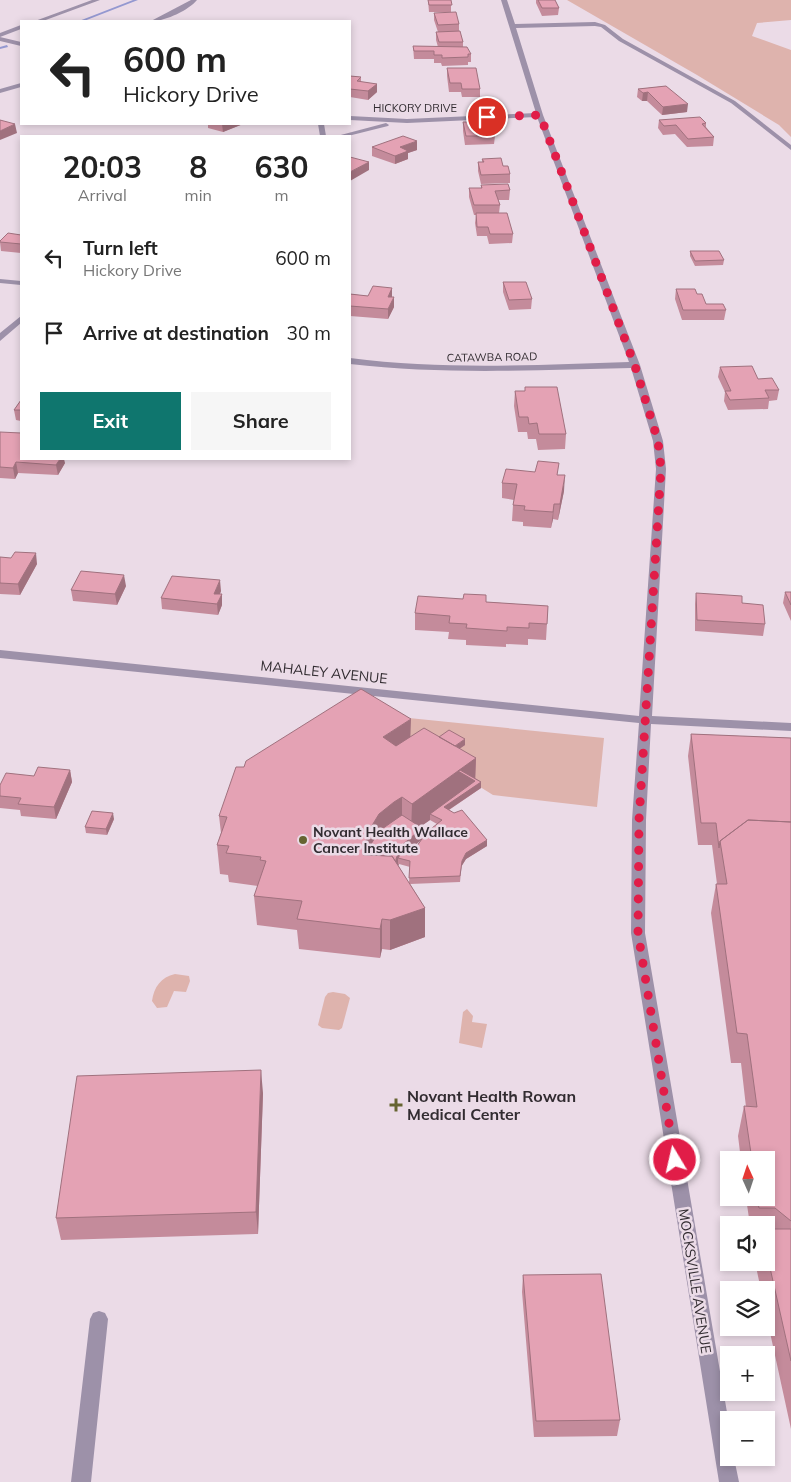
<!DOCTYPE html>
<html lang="en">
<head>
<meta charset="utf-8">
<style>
	body { margin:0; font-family:Mulish,sans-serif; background:#f6f6f6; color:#222; height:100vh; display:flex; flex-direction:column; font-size:19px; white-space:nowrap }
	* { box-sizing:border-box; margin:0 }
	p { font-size:16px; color:#767676 }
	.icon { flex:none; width:28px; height:28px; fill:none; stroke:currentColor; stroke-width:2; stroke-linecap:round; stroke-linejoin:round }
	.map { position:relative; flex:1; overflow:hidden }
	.drawer { position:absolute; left:20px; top:135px; width:331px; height:325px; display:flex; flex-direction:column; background:#fff; border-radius:0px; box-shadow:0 2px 8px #0003 }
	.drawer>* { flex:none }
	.top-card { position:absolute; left:20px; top:20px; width:331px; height:105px; border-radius:0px; box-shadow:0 2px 8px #0003; background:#fff; color:#222; overflow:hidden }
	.needle { width:32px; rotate:357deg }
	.buttons { position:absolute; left:720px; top:1151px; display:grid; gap:10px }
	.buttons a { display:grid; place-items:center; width:55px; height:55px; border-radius:0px; background:#fff; box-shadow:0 2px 8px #0003; font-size:25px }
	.pin { position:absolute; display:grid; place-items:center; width:42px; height:42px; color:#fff; margin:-21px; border:2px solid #fff; border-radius:50%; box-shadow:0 1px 5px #0007 }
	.me { position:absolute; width:55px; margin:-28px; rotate:351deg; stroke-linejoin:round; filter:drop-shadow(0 0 4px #0008) }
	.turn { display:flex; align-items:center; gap:18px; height:105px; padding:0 20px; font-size:22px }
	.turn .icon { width:65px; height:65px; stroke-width:2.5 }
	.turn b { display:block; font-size:35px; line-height:42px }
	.eta { display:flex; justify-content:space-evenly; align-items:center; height:85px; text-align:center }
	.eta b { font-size:30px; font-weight:700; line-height:35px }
	.button { display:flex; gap:10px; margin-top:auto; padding:10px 20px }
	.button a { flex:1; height:58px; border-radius:0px; background:#0f766e; color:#fff; font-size:20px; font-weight:700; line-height:58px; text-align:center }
	.button a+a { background:#f6f6f6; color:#222 }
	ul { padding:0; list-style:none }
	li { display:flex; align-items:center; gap:15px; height:75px; padding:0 20px }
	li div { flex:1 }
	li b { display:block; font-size:19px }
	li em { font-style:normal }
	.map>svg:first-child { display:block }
	.green { fill:#deb3ad }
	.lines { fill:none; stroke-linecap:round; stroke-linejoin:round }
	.stream { fill:#9498d0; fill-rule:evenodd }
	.minor { fill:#9d91a9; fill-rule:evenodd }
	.wall { fill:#c48b9b; fill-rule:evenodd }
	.shaded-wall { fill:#a0717e }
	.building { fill:#e4a2b4; stroke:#a0717e }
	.route { stroke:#e11d48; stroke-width:9; stroke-dasharray:0 16.2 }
	.poi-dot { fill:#666431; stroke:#ebdbe7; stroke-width:2 }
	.labels { text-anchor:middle; stroke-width:5; stroke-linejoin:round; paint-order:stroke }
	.far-street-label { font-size:11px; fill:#322c31; stroke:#ebdbe7 }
	.street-label { font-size:14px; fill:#322c31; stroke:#ebdbe7 }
	.poi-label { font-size:14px; font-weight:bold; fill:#322c31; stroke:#ebdbe7; text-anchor:start }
	.near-poi-label { font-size:16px; font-weight:bold; fill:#322c31; stroke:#ebdbe7; text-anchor:start }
</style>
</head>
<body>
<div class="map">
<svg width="791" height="1482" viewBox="0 0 791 1482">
	<rect width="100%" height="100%" fill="#ebdbe7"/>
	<!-- green -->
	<path class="green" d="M567 0H791V20L757 23 752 36 791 50V137L779 125 697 75Z
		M399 717 604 738 597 807 493 795 395 734Z
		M175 974 189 976 190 981 186 992 174 991 167 1007 157 1008 152 1001C154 987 161 977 175 974Z
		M333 992 345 994 350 998 342 1028 339 1030 322 1028 318 1025 325 997 328 993Z
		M467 1009 473 1016 472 1022 487 1024 482 1048 459 1043 463 1012Z"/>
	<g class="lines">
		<!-- stream -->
		<path class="stream" d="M133 0H138L84 21H79Z
			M7 45 8 47 0 49V47Z"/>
		<!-- minor -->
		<path class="minor" d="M92 0H100L43 21H35Z
			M191 0H197C189 10 164 22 151 21Z
			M501 0H507L515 24 595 22 605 25 623 39 735 101 791 145V150L731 103 619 41 601 27 595 26 516 28 543 115 640 365 663 441 666 469 652 716 791 723V731L651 724 646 820 645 933 729 1424V1458H734L739 1482H719L631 933 632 820 639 723 0 658V650L639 716 656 469 653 441 631 368C537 370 444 375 350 364V358C443 370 536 365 629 362L537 117 407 123 350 120V116L407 119 536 113Z
			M21 25V29L0 37V33Z
			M0 37 21 42V46L0 41Z
			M21 83V87L0 93V89Z
			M386 123 389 125 388 126 348 136H337Z
			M318 124H324L326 136H320Z
			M0 279 21 281V285L0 283Z
			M21 316V323L0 341V333Z
			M99 1311 105 1313 108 1319 91 1482H71L90 1319 93 1313Z"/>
	</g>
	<!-- wall -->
	<path class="wall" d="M428 0H451V12H429Z
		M536 0H555L559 8 558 15 542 16 536 3Z
		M434 13 459 24V31L463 42V47L471 54V62H468V65L442 66 441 63H434V59H414L413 46 438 47 436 40V32H438L434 20Z
		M447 68 480 89V97H462L461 92H449L447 76Z
		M350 76 361 77V82L377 84V92L368 100 350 97Z
		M666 86 687 112 662 115 647 101H642L637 97 638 89Z
		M659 120 706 123V127L714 137 713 146 687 147 675 134 663 135 658 128Z
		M463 122 483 128 495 136 494 144 465 145 463 131Z
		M208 124H243L223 132 208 128Z
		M372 147 417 150 408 153V159L395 164 372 156Z
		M482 159 510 174V183L481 184 478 171V162H482Z
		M481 185 510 190 509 200H498L500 205 499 213 513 234 512 243 489 244 487 236H477L475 223 476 215H474L469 197V188H481Z
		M21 235V253L1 251 0 242Z
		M690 251 724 260 723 265 695 266 690 256Z
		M503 282 532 299 531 309 509 310 503 292Z
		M392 288V297L394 307 388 319 350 316V294L368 296Z
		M676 289 697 294 706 304 726 310 724 320H682L675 299Z
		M720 367 758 379 779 390 777 400 769 401 768 409 728 410 724 401 725 392 718 377Z
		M525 387 566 434 565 449 538 450 536 439H528L527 432H518L514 406 515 391H525Z
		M21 400V421L16 420 14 410Z
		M0 433 21 459 65 463 58 475 18 473 15 479 0 478Z
		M558 475 564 491 558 520 553 519 551 528 523 526V522L512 521 513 505 514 500 502 498V483Z
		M0 557 37 564 20 595 0 594Z
		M126 586 117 605 73 601 71 590Z
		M221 591 220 594H222V605L218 615 162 609 161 598Z
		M785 592H791V621L783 603Z
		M696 593 742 603 765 624 763 636 695 631V604Z
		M486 602 548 606 546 640 528 639V645L506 644V647L466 645V640L448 639 449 632 415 630V613Z
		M691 734 791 738V1429L766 1314V1290H761L755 1262H766V1225H750L746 1198H766V1160H741L738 1136 744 1106 746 1107 741 1063H731L711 913 716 884H717L712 845H698L688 756Z
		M410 737H439L465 745 459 749 476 758 475 778 481 782V788L449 810 487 846 466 859 461 867 460 882 410 884 425 908V937L390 950 382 949 380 958 299 949 297 930 257 925 254 896 258 886 229 882 228 875 220 874 217 845 221 833 219 816 244 767ZM430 820 437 824 421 839 420 827ZM421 840 414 850 411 849ZM399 864 410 867 409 883 398 865Z
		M70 770 72 782 56 819 21 816 20 810 0 808V785L34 776Z
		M114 819 107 835 86 833 85 827Z
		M263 1093 258 1234 61 1240 56 1218Z
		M523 1275 620 1420 617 1436 534 1437 522 1292Z"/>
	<!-- shaded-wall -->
	<path class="shaded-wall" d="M377 84V92L368 100V91Z
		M648 92 647 101H642L643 93Z
		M688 104 687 112 662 115 663 107Z
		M15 124 17 133 0 140V131Z
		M222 124H243L223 132Z
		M417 141V150L408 153V159L395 164V156L400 147Z
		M369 162V170L350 181V172Z
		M392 288V298L388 297Z
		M394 297V307L388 319V309Z
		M60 459H64L65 463 58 475 56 465Z
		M16 462 18 473 15 479 13 468Z
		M565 475 564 491 558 520 560 504Z
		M554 504 553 519 551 528Z
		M36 553 37 564 20 595 18 584Z
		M124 575 126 586 117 605 115 594Z
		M220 580 221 591 215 605 214 594Z
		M222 594V605L218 615 217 604Z
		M411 719 410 748 383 766V737Z
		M465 739V745L452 754 453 748Z
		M476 758 475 786 481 782V788L444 813 430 814V820L411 833 412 804Z
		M70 770 72 782 56 819 54 807Z
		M402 797V826L369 861 363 855 368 832 379 814 394 802Z
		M113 813 114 819 107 835 106 829Z
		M422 828 421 840 401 858H398V864H399L396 870V859L401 846Z
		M487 840V846L466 859 461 867 460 882 462 861 466 853Z
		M425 908V937L390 950V920Z
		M382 919V949L380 958V929Z
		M261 1070 263 1093 258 1234 256 1212Z"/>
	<!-- building -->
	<path class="building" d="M428 0H451L452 5H429Z
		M538 0H555L559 8H542Z
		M456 12 459 24 438 25 434 13Z
		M460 31 463 42H439L436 32Z
		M413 46 467 47 471 54H468V57L442 58V55H434V51H414Z
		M447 68H476L480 89H462L461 83H450Z
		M350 76 361 77 357 81 377 84 368 91 350 89Z
		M666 86 688 104 663 107 648 92 643 93 638 89Z
		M700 117 706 123 702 124 714 137 688 139 676 125 664 126 659 120Z
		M0 120 15 124 0 131Z
		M463 122H482L483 128H493L495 136H466Z
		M403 136 417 141 400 147 408 151 395 156 372 147Z
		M350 157 369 162 350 172Z
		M501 158 503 166H508L510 174 481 175 478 162H484L482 159Z
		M508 184 510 190 495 191 500 205H474L469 188H482L481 185Z
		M476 213H507L513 234H490L488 227H477Z
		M8 233 21 235V244L0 242V241Z
		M690 251H719L724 260 695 261Z
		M503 282H526L532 299 509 300Z
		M373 286 392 288 388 297H394L388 309 350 306V294L368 296Z
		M676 289H695L697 294H702L706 304H723L726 310H683Z
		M752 366 758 379 772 378 779 390H765L769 398 730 400 725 391H731L720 367Z
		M525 387H557L566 434H539L537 423 529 424 528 417H519L515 391H525Z
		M21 400V410H14Z
		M0 432 21 433V459H60L56 465 16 462 13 468 0 467Z
		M538 461 559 463 557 475H565L560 504H554L553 512 524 510 525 506 513 505 517 484 502 483 506 469 535 472Z
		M15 552 36 553 18 584 0 583V557L11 558Z
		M81 571 124 575 115 594 71 590Z
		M172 576 220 580 214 594H222L217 604 161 598Z
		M785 592H791V605Z
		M696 593 742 596V603L763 605 765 624 697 620Z
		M464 594 486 595V602L548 606 547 624 529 623V628L507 627V631L466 628 467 624 449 623 450 616 415 613 418 596 463 599Z
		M361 689 411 719 383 737 396 746 424 728 476 758 412 804 402 797 394 802 379 814 368 832 363 855 392 856 425 908 390 920 382 919 380 929 297 919 302 901 254 896 266 861 260 860 261 857 226 853 229 846 217 845 227 817 219 816 236 767H244L246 761Z
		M449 730 465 739 455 746 439 737Z
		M691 734 791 738V822L748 820 720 841 719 848 716 823H701Z
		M38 767 70 770 54 807 18 804 21 798 0 796V785L6 773 34 776Z
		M460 770 481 782 444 807 454 813 462 810 487 840 466 853 462 861 460 876 409 878 410 861 398 858 405 847 414 850 427 832 442 820 430 814 475 781 458 771Z
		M92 811 113 813 106 829 85 827Z
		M402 815 422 828 401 846 396 859V862L392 856 367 855 368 849 379 831Z
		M748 820 791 822V1221L775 1208H759L757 1198H766V1160H752L744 1106 757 1107 747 1034 737 1033 716 884H727L720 841Z
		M261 1070 256 1212 56 1218 77 1076Z
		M766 1229H791V1361L766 1250Z
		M601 1274 620 1420 536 1421 523 1275Z"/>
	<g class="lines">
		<!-- route -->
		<path class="route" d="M487 117 540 115 635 366 658 441 661 469 639 820 638 933 675 1160"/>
	</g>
	<!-- markers -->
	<g class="poi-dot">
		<circle cx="303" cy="840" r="5"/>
		<path d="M393.5 1097.5h5v5h5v5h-5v5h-5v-5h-5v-5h5z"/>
	</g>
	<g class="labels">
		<!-- far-street labels -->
		<g class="far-street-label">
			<text x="415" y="112">HICKORY DRIVE</text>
			<text transform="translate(492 357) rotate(-1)" y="4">CATAWBA ROAD</text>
		</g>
		<!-- street labels -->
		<g class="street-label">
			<text transform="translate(324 672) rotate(6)" y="5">MAHALEY AVENUE</text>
			<text transform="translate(695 1281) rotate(81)" y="5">MOCKSVILLE AVENUE</text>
		</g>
		<!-- poi labels -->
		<g class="poi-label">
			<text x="313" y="837">Novant Health Wallace<tspan x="313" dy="16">Cancer Institute</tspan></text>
		</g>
		<!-- near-poi labels -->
		<g class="near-poi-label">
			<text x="407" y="1102">Novant Health Rowan<tspan x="407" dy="18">Medical Center</tspan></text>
		</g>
	</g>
</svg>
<div class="buttons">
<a><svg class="needle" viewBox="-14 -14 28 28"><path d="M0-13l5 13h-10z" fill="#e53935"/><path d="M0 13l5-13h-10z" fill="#767676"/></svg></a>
<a><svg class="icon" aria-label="sound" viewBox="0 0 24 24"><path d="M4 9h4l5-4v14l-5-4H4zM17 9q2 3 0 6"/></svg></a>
<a><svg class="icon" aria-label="layers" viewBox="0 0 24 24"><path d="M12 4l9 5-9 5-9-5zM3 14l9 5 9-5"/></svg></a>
<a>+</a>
<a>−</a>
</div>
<div class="pin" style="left:487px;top:117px;background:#d93025"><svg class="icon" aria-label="arrive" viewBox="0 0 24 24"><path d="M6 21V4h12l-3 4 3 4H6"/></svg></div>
<svg class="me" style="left:675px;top:1160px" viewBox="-20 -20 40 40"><circle r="17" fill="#e11d48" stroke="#fff" stroke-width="3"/><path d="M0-11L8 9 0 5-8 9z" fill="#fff"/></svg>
<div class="top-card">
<div class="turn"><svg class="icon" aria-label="left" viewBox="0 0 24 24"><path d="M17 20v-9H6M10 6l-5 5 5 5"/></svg><div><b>600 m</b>Hickory Drive</div></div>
</div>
<section class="drawer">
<div class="eta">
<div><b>20:03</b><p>Arrival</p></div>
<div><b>8</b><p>min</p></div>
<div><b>630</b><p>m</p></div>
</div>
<ul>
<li><svg class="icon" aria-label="left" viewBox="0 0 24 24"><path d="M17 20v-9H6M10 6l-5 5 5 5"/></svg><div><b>Turn left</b><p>Hickory Drive</p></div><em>600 m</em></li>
<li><svg class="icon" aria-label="arrive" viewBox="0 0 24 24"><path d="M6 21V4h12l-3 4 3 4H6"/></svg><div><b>Arrive at destination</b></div><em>30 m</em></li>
</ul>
<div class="button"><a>Exit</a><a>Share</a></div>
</section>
</div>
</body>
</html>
